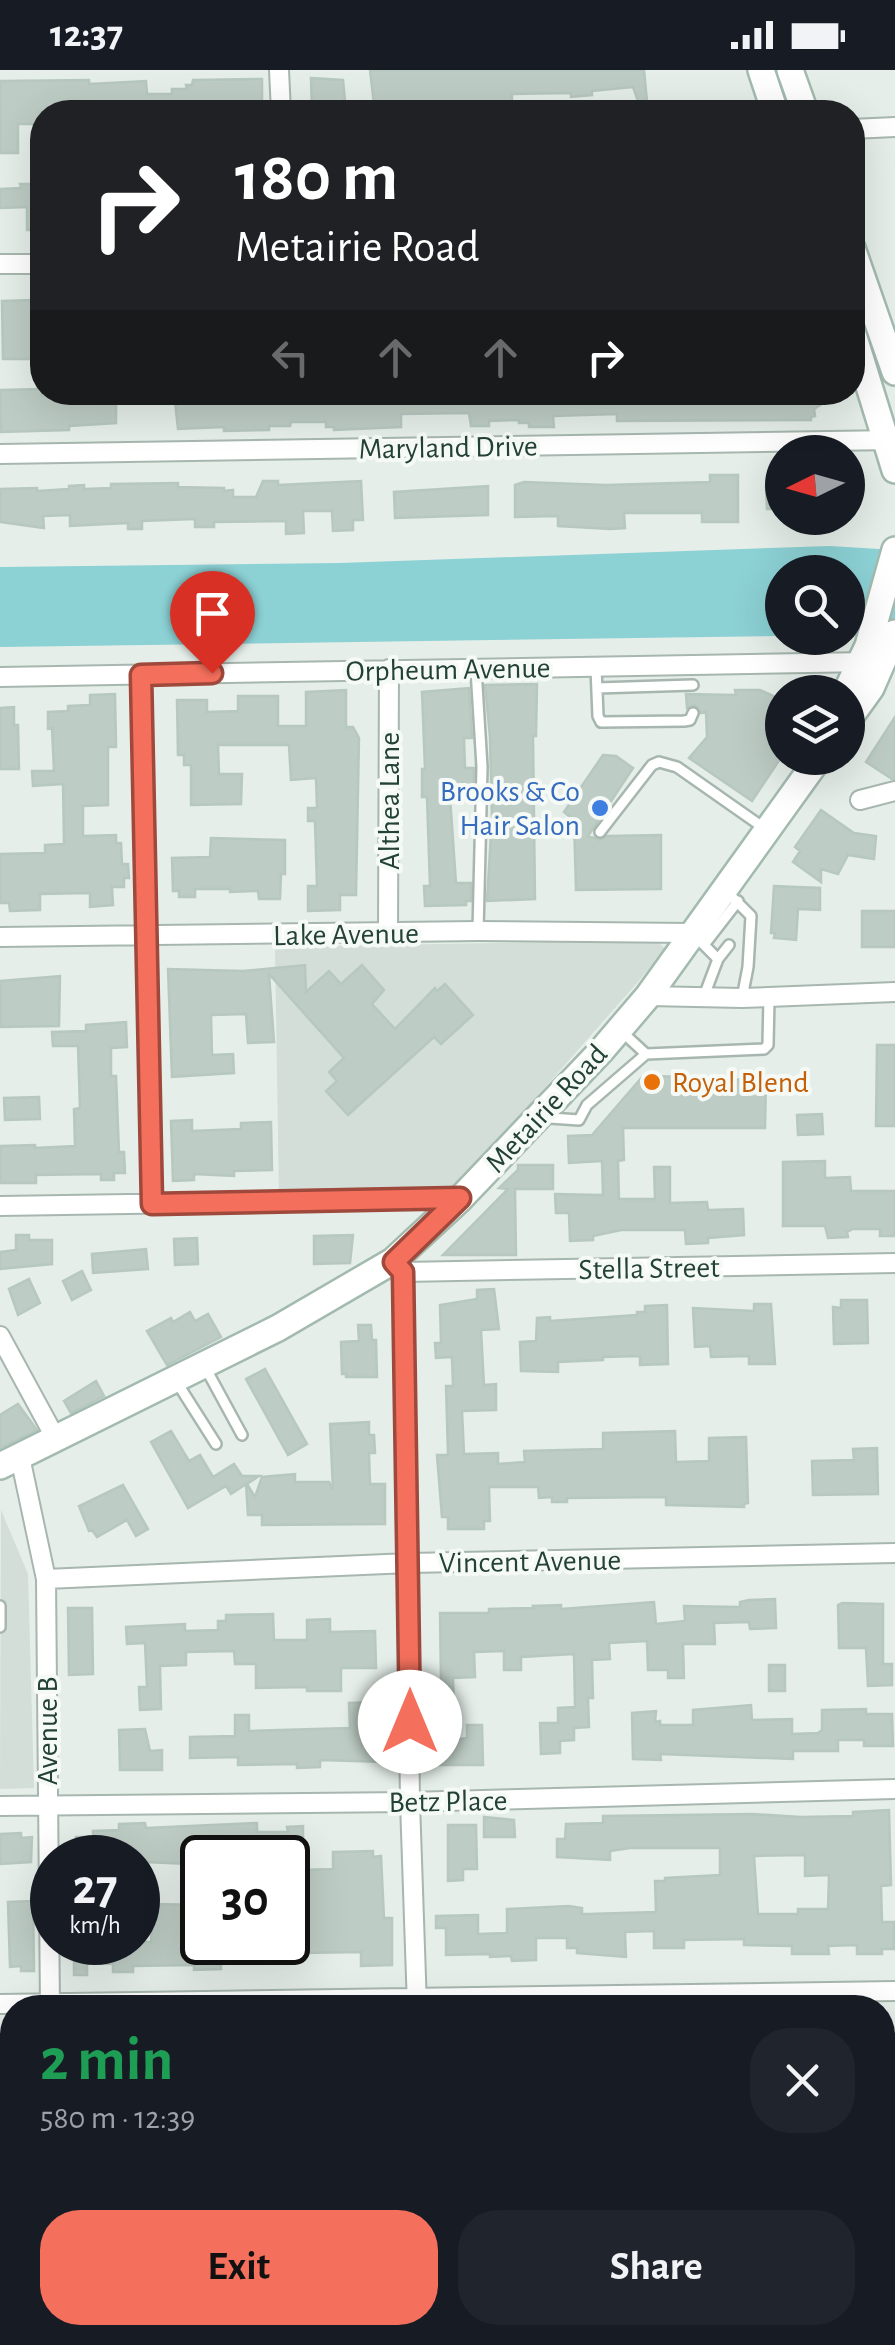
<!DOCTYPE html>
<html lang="en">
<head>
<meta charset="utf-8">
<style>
	body { margin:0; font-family:"Alegreya Sans",sans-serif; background:#20242c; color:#f1f3f6; height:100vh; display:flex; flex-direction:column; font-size:38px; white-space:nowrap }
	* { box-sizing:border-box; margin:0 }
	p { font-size:32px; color:#9ea1a6 }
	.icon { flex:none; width:55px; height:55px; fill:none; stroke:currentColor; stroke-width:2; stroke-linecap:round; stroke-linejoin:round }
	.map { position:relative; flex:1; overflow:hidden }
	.sheet { position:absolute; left:0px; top:1925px; width:895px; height:350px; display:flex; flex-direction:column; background:#171b24; border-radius:40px 40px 0 0; box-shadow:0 10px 40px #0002 }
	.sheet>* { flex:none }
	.top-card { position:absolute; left:30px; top:30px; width:835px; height:305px; border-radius:40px; box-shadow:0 10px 40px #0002; background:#202124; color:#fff; overflow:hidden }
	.needle { width:65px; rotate:265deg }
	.buttons { position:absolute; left:765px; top:365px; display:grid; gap:20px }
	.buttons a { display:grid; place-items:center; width:100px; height:100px; border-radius:50%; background:#171b24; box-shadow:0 10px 40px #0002; font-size:50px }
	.speed { position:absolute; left:30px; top:1765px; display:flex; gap:20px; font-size:50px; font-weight:700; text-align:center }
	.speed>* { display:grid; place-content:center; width:130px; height:130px; border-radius:50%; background:#171b24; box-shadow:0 10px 40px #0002; line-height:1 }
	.speed small { font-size:25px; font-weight:400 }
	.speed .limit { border:5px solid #111; border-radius:15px; background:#fff; color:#111 }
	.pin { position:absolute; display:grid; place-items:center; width:85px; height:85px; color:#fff; margin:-102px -42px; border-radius:50% 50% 50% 0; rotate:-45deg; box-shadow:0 0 10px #0007 }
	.pin .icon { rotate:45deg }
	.me { position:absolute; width:110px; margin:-55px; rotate:0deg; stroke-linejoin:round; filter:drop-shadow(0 0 8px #0008) }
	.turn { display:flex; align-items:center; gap:35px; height:210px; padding:0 40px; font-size:45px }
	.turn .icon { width:130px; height:130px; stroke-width:2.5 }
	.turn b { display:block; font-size:70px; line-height:85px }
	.lanes { display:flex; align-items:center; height:95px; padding:0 40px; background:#0003; justify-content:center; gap:50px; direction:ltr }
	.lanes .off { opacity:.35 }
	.round { display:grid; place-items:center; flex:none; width:105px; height:105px; border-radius:40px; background:#20242c }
	.summary { display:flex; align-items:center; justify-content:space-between; height:170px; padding:0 40px }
	h1 { font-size:60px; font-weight:700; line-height:75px; color:#1e9e55 }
	.primary-button { display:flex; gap:20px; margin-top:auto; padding:20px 40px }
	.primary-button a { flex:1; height:115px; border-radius:40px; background:#f5705c; color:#111; font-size:40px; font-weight:700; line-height:115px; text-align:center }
	.primary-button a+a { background:#20242c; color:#f1f3f6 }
	.status { display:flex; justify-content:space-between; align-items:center; height:70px; padding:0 50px; background:#171b24; direction:ltr }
	.status svg { height:28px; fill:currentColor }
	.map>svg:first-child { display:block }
	.built { fill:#d3ded8 }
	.water { fill:#8cd1d4 }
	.building { fill:#bdccc4; stroke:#b7c8bf; stroke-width:2.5; fill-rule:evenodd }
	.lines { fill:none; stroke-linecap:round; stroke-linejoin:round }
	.service-casing { stroke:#a7b7af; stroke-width:14 }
	.minor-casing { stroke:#a7b7af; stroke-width:22 }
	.secondary-casing { stroke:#a3baaf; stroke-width:30 }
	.service { stroke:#fff; stroke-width:9 }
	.minor { stroke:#fff; stroke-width:18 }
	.secondary { stroke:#fff; stroke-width:25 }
	.route-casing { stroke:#9f493c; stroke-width:25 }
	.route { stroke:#f5705c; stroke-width:18 }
	.shop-dot { fill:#3f7fe0; stroke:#f6faf7; stroke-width:4 }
	.food-dot { fill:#e8710a; stroke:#f6faf7; stroke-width:4 }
	.labels { text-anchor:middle; stroke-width:8; stroke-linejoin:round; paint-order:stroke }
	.street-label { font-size:30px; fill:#234135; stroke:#f6faf7 }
	.shop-label { font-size:30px; fill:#366cbe; stroke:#f6faf7; text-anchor:end }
	.food-label { font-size:30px; fill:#c56008; stroke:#f6faf7; text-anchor:start }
</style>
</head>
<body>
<div class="status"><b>12:37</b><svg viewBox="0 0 49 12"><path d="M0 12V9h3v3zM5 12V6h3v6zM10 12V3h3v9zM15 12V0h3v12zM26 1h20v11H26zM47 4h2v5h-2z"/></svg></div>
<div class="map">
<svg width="895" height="2275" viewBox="0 0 895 2275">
	<rect width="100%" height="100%" fill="#e5eee9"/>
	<!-- built -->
	<path class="built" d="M656 870 665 879 637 913 504 1064 447 1122 279 1126 275 877Z
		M1 1440 28 1504 34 1718 0 1719Z
		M0 2162H12V2262L268 2263V2275H0Z"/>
	<!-- water -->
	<path class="water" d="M830 476 895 480V567L848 566V502H782V566L0 577V497L340 493Z"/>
	<!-- building -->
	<path class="building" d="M370 0H644L648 42H642L633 17 592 21V25L571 27V23L512 24V39H500V42H478L477 36H448V42H375Z
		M311 8 343 10 346 42H312Z
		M262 9V31L251 32 252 40 40 42V54H18V83H0V11L89 10V14L146 11 147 24H172V19H187L186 15H192L193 10Z
		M20 114H42V160H27V137L0 138V119L21 118Z
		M33 230 34 289H3L2 231Z
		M41 319 42 326 116 322V353L69 356V360L1 362 0 320Z
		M174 322H252V329L326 328V322H659V325L841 322 814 339 815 346 811 347V350L617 351V344L553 346 554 357H529V353H519V350L489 351V356H471L469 343 401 344V357L334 360V357H326V352H291L290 356H269V360L224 361V357L178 359Z
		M710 405H738V452H702V443H624L625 458 610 459 558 456V446L515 447V415L524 412 606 415 710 412Z
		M263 411H278V415L361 411 363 450H353V460L333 461 332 441H303L304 463 286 464V451L214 452V457H195V449L142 451V459H128V453L70 456V445L43 446 44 458 0 452V419L37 418V421L69 419V416L84 415V419L111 418V414L178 413V417L224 418V421L233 420V427H256Z
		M488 416V445L395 448 394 422Z
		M782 416V439H767L766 417Z
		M537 614 536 666H533L535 829 487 831 492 748 490 667 485 615Z
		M469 618 472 668H464L465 698H474L473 726 450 727 456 813H471V831H466V835L425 836 424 816H430L427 727H422V699H425L422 622Z
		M346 620V657H353L359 668 356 825H340V840L308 841V816H317L315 751H308V738H317L316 708 291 710 289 675H218L219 704H242L241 734 191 735V695H184V685H178L177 630H207V642L238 641V626H278V656H306V622Z
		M735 620H760L778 628 774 634 782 640V686L752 731 689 688 707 667 706 642 701 643 695 635 687 638 686 624 736 625Z
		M115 624 116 674V677H108V735L83 736V766L116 765V773H121L122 794H128L129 808H124V817H112L113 835 90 837V823L40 824V840L10 841 9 833H0V784L45 783V775L64 774 63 714 33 716 32 701H54L52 658 48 659V642L68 641V636L90 635V625Z
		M14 637V655H18L19 699H0V638Z
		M895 647V709H892L866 692Z
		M603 685 616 686 633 698 588 766 600 770 607 766 661 765V819L576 820 574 750 564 742Z
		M821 740 854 763 876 766 874 789 848 785 838 804 821 799V812L793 792 800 781 795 777Z
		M211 768 285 770V804H281L280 829H259L258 821 230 822V819H195V827H179V821H173L172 788 210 787Z
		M774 816 820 818V840L798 839 796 870 774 868 775 863H771Z
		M862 841H895V877H862Z
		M305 895 306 922 329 901 341 914 362 895 384 920 372 934 395 959 435 918 437 921 445 914 473 945 441 974 434 967 348 1045 326 1021 337 1011 329 1002 344 988 269 904 274 972 248 973 246 944 211 945 212 985 233 984 234 1003 172 1007 168 899 243 901Z
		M60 906 59 956 1 957 0 911Z
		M126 952 127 977 111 978V1006H116L119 1082H124L125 1103H114V1110H101V1104L36 1105V1113H0V1076L35 1075V1078L75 1076 74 1039 80 1038 78 976H53L52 962 86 961V955Z
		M877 975H895V1056H876Z
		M643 1006 697 1007V1012L766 1008 765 1058H623L624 1090 618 1091 619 1129H655L654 1097H670V1133L707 1132 708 1140 743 1139 744 1165 708 1168V1173L686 1174 685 1160H621L593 1166V1170L570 1171 569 1143H556L555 1124 603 1125 602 1091 569 1093 568 1066 592 1065Z
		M39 1027 40 1049 5 1050 4 1028Z
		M822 1044 823 1064 798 1065 797 1045Z
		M192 1050V1061L241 1059V1053L271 1052 272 1100 234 1101V1106L194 1104V1110L173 1111 171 1051Z
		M825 1091V1108L850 1107 851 1121H895V1166H880V1159H853L847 1162 848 1167 828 1168 825 1156H783V1092Z
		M518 1095H553V1119H515L516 1185H443L508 1119 499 1118 518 1100Z
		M16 1165H29V1170H52V1194L0 1199V1182L16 1180Z
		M353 1165 350 1193 314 1194V1166Z
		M197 1168 198 1194 175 1195 174 1169Z
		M146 1179 148 1199 93 1203 92 1184Z
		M82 1201 91 1220 72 1230 63 1211Z
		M29 1209 40 1233 18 1245 9 1219Z
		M494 1219 499 1259 481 1260 484 1315 496 1314V1340L462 1341 464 1384 498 1383V1394L525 1392 524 1381 603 1379V1363L675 1361 676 1392 709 1391V1368L746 1367 748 1433 744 1434V1437L666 1435V1427L567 1428V1432H552V1427L539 1428 538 1417H489L490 1451H484V1459H448V1447H442L437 1385H448L446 1316H453L452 1287 436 1288 435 1273H441L440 1235 477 1229V1220Z
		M841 1230H867L868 1273 834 1274 833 1237 841 1238Z
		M754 1234H771L775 1294H749V1286L711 1287 710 1276 695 1277 693 1238 754 1241Z
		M667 1235 668 1294 640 1295V1286L603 1287V1290L558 1292V1302L521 1301 520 1272 536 1271 537 1248 550 1247V1251L637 1245V1242H645V1236Z
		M190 1242 195 1251 208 1244 221 1267 167 1295 147 1261 171 1248 173 1252Z
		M358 1255H371L372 1270H376L377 1307H346V1304H342L341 1272 359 1271Z
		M265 1299 307 1374 288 1385 246 1309Z
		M96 1311 104 1326 71 1343 64 1331Z
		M18 1334 37 1360 0 1378V1345Z
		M369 1352V1365H374L375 1383H369L370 1414H385V1454L262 1455V1445H248L246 1414 231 1424 226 1416 188 1438 151 1372 171 1361 189 1391 200 1385 213 1407 234 1394 242 1406H259L247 1414 255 1427 262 1407 272 1406 295 1404V1412H329L333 1420 330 1354Z
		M877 1378 878 1424 813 1425 812 1391 854 1390 853 1379Z
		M123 1415 148 1459 136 1466 127 1450 97 1467 92 1460 89 1461 79 1436Z
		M775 1529 776 1558 750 1559 749 1552 714 1553 715 1574H683L684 1608H668V1600H648L647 1571 609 1573 610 1589 592 1590 593 1628H588L589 1657 574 1658V1670L560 1671V1683L541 1684 540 1653H558V1638L575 1637 574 1584 521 1587V1600H504V1581L474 1582 475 1607 453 1608 454 1636 437 1637 436 1612H441L440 1543H489V1539L534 1538 533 1536 561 1535V1539L654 1532 656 1554 685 1551 684 1536 740 1537V1532L749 1530Z
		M842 1533 883 1534V1594H892V1615L868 1616 866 1578H839L838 1535Z
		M68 1538H92L93 1604 69 1605Z
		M273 1544 274 1570H307V1550L330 1549V1562L375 1561 376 1598H341V1621H307V1617L256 1618V1594H235L234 1581 186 1582V1595L160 1596 161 1639 140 1640 139 1617H147L145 1573 127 1574 126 1557 185 1554V1561L218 1560V1551H226V1545Z
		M769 1595H785V1621H769Z
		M374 1632 375 1669H384V1692L320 1690V1697L297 1698V1694L238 1695V1687L190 1688V1667L235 1666V1645H249V1661L350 1658 349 1633Z
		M751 1635 752 1650 792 1649V1664L818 1663 822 1660V1640L866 1639V1644H892L893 1676H864V1670H838V1681H793V1689L660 1684 661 1690 633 1689 632 1643 656 1641 655 1652 660 1651V1655H693V1640Z
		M467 1655H482L483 1695H437V1677H445L444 1671 467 1668Z
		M145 1659 150 1681 162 1680V1700H120L119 1660Z
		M889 1740 891 1815 881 1816 882 1852H894V1879H882V1884H857V1875L828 1876 829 1884H792V1876L744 1875V1869L684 1870V1878H654V1861L625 1862 626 1887 577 1883V1878H567V1868H536V1890L512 1891 511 1886 490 1887V1884L446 1885V1858H436V1846L478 1845V1864L507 1863V1839L569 1836 582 1838V1844H588L656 1842 655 1811H665V1808L720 1805V1778H630L610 1781V1790L557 1787V1769H565L566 1754 603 1753V1746L752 1744 801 1747 853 1746V1742ZM805 1785V1806L829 1805 828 1839H798V1844H758L754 1786Z
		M484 1747 514 1750 515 1767H484Z
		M145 1753 146 1758 257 1753V1762H288L287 1757 303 1756V1796H288V1788L269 1785 222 1788V1780H189V1794L144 1792 138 1790V1788H76V1767H93V1761L119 1760V1754Z
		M448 1755H476L477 1799H463V1810L448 1811Z
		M21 1763V1768L32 1767 31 1792 0 1794V1764Z
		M373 1781V1787L381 1786 384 1848H392V1895L361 1896V1882L303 1883V1890L283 1891 282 1872H288V1840H307L306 1813H302V1800L333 1799V1782Z
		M33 1831 34 1901H21V1896L10 1897 8 1832Z
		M153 1834 202 1835V1872H221V1899L194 1900V1895L133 1896V1902H113V1894L87 1893V1905H74V1872H151Z"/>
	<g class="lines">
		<!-- service casing -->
		<g class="service-casing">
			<path id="service" d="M596 598 598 646 601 652 684 651 690 650 693 643
				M476 599 482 697 478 861
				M597 618 693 615
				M600 762 652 695 659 692 677 697 764 758
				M727 822 751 846 748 897 742 928
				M693 864 718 889 704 926
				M704 875 738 831
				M718 889 729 875
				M621 961 646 984 764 979 768 975 769 928
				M543 1043 550 1048 579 1050 587 1035 646 984
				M205 1297 242 1365
				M176 1311 216 1374
				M0 1536V1557"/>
		</g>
		<!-- minor casing -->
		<g class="minor-casing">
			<path id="minor" d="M279 0 281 42
				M852 59 895 57
				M0 194H42
				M0 384 895 370
				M141 605 152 1134
				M0 607 870 592
				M860 730 895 721
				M388 863 389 599
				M0 867 478 861 691 863
				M648 926 742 928 895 922
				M0 1136 460 1129
				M393 1191 403 1202 410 1732 417 1937
				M403 1202 895 1193
				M0 1266 56 1369
				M20 1387 46 1509 50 1938
				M46 1509 409 1493 895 1483
				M0 1736 410 1732 895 1719
				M0 1934 895 1921
				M882 2136H895
				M0 2154 12 2153
				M420 2262V2275"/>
		</g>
		<!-- secondary casing -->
		<g class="secondary-casing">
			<path id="secondary" d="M761 0 775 42
				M790 0 805 42
				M852 178 895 302
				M852 261 895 400
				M846 622 868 576 895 480
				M848 650 871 618 895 563
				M0 1396 278 1258 393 1191 460 1129 601 981 648 926 819 688"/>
		</g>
		<!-- service -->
		<use href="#service" class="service"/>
		<!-- minor -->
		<use href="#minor" class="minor"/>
		<!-- secondary -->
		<use href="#secondary" class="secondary"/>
	</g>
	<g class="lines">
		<!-- route casing -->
		<g class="route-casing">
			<path id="route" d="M212 603 141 605 152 1134 460 1128 394 1192 403 1202 410 1652"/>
		</g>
		<!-- route -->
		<use href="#route" class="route"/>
	</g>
	<!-- markers -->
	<circle class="shop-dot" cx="600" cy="738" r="10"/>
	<circle class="food-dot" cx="652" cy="1012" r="10"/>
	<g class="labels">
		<!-- street labels -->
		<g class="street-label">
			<text transform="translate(448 377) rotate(-1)" y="10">Maryland Drive</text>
			<text transform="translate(448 599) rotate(-1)" y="10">Orpheum Avenue</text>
			<text transform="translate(389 731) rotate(-90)" y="10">Althea Lane</text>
			<text transform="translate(346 864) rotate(-1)" y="10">Lake Avenue</text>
			<text transform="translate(546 1038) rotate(-47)" y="10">Metairie Road</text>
			<text transform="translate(649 1198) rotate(-1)" y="10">Stella Street</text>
			<text transform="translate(530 1491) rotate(-1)" y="10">Vincent Avenue</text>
			<text transform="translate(47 1661) rotate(-90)" y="10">Avenue B</text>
			<text transform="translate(448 1731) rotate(-1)" y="10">Betz Place</text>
		</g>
		<!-- shop labels -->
		<g class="shop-label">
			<text x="580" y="731">Brooks &amp; Co<tspan x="580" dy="34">Hair Salon</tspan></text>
		</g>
		<!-- food labels -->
		<g class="food-label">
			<text x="672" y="1022">Royal Blend</text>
		</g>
	</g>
</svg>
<div class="buttons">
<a><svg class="needle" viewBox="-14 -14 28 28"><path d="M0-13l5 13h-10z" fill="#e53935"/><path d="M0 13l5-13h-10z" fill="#9ea1a6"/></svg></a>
<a><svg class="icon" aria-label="search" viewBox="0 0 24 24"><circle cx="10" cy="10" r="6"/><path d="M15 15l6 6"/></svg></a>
<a><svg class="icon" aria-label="layers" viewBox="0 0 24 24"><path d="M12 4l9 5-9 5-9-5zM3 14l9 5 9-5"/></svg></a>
</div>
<div class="speed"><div>27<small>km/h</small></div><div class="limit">30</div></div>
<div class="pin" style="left:212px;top:603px;background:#d93025"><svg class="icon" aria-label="arrive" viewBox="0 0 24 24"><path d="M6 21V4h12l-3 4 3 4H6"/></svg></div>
<svg class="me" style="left:410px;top:1652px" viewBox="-20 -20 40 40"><circle r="19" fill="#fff"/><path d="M0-13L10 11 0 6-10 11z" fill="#f5705c"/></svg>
<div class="top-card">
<div class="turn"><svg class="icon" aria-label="right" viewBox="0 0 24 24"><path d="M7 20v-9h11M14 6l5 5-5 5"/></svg><div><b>180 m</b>Metairie Road</div></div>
<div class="lanes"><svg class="icon off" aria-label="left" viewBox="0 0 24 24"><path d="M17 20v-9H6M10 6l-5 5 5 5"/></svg><svg class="icon off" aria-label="ahead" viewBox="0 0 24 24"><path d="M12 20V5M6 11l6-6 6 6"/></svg><svg class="icon off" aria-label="ahead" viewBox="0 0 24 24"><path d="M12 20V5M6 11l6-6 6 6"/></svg><svg class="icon" aria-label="right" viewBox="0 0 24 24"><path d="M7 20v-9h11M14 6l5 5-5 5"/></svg></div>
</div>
<section class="sheet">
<div class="summary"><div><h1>2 min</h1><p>580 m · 12:39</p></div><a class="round"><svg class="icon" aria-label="close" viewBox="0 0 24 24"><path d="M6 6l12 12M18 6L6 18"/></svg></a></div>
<div class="primary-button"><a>Exit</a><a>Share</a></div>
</section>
</div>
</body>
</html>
